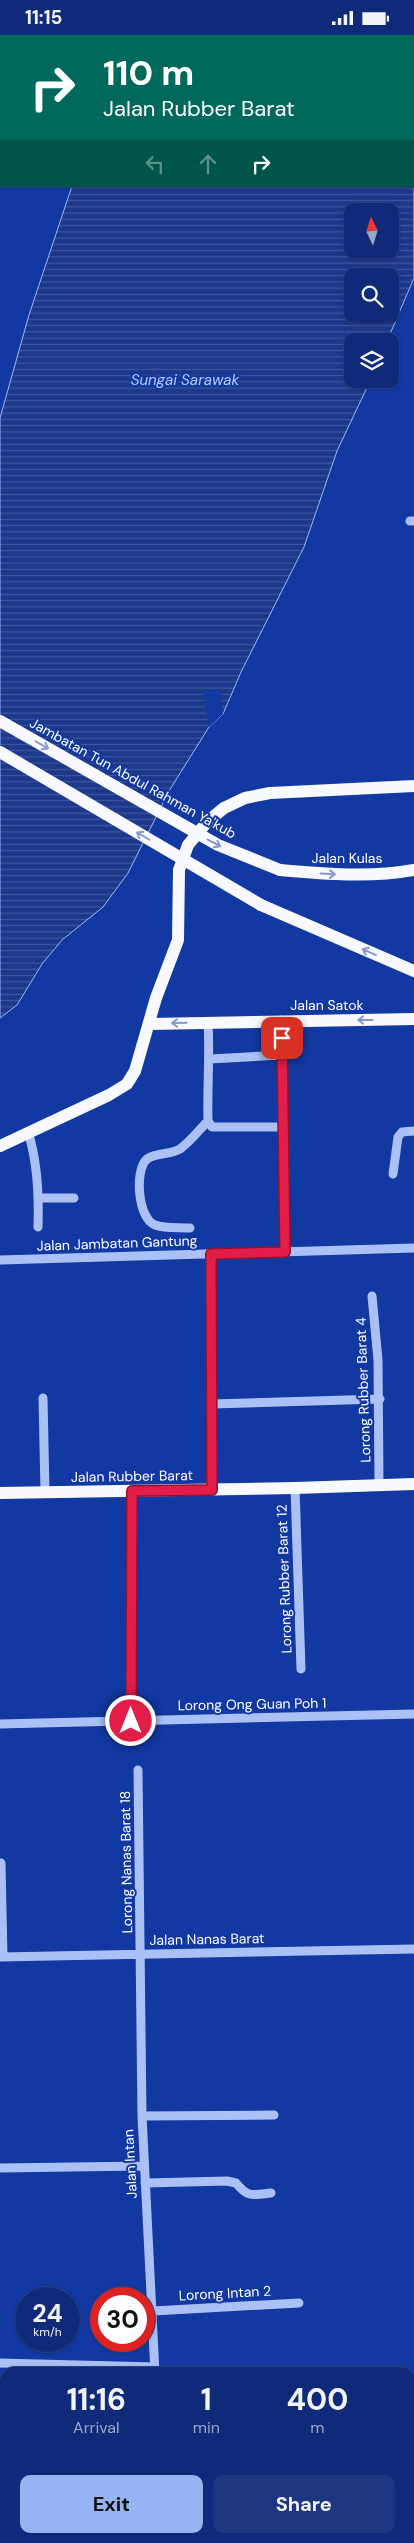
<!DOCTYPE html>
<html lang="en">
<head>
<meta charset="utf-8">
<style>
	body { margin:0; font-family:"DM Sans",sans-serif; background:#1c3680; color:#f1f3f6; height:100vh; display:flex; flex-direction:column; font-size:19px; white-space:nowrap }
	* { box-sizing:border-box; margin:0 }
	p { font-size:16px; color:#9ba7c6 }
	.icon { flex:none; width:28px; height:28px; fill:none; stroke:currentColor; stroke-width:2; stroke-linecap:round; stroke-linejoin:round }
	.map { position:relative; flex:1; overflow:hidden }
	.sheet { position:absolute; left:0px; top:2332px; width:415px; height:176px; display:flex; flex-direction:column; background:#0e2a79; border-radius:15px 15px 0 0; box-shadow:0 1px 4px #0004,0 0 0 1px #2e468a }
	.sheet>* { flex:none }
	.top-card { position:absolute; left:0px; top:0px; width:415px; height:152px; box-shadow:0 1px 4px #0004,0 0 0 1px #2e468a; background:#00695c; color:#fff; overflow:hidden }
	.needle { width:32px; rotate:356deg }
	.tools { position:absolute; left:344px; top:168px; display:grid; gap:10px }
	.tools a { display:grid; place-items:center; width:55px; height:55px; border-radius:10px; background:#0e2a79; box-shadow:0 1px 4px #0004,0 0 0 1px #2e468a; font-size:25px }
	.speed { position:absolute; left:15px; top:2252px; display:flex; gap:10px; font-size:25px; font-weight:700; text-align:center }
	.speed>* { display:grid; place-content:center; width:65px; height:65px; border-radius:50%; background:#0e2a79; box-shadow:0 1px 4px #0004,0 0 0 1px #2e468a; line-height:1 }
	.speed small { font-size:12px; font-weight:400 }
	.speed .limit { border:8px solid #d22; background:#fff; color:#111 }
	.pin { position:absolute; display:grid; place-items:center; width:42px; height:42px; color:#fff; margin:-21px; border-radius:10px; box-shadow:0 2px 8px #0006 }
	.me { position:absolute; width:55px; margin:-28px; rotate:0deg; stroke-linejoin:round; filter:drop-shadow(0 0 4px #0008) }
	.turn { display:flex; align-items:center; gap:18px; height:105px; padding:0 20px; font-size:22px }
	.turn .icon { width:65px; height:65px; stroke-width:2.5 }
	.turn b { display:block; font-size:35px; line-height:42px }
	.lanes { display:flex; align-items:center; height:48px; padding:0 20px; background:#0003; justify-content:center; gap:25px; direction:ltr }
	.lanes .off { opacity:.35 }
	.eta { display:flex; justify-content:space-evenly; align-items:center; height:85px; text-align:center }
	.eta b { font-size:30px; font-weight:700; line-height:35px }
	.button { display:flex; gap:10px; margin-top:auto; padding:10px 20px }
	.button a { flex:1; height:58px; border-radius:10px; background:#95b2f1; color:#111; font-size:20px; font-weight:700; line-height:58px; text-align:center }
	.button a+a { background:#1c3680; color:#f1f3f6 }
	.status { display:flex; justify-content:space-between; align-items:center; height:35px; padding:0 25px; background:#0e2a79; direction:ltr }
	.status svg { height:14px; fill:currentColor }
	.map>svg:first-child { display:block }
	.water { fill:url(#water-rules); stroke:#9db8f8; fill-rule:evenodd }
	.pier { fill:#1238a1 }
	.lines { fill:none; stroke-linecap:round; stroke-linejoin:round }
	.minor { stroke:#abc0f5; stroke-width:9 }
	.major { stroke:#f9faff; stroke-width:12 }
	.major-bridge { stroke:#f9faff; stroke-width:12 }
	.oneway { stroke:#8699d0 }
	.route-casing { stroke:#92132f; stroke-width:12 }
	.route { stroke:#e11d48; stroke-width:9 }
	.labels { text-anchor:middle; stroke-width:4; stroke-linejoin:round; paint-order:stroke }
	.street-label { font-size:14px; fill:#fff; stroke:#1238a1 }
	.water-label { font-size:15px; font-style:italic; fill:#b8cbfb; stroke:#1238a1 }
</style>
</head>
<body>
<div class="status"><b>11:15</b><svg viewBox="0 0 49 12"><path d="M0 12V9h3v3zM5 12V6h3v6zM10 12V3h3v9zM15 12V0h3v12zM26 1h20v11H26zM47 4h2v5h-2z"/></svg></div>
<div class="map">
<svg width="414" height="2508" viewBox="0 0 414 2508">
	<defs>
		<pattern id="water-rules" width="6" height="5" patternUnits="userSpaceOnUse" patternTransform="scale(1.25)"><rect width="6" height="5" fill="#1c388a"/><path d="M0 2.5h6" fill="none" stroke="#3e569c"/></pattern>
	</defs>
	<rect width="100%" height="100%" fill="#1238a1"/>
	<!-- water -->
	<path class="water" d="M116 0H414V243L387 306H352V344H371L337 416 304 512 241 637 223 679 209 692 169 756 128 838 103 872 62 905 42 929 17 970 0 983V383L29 280 72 151H414V1ZM352 176H390V214H352ZM352 241H390V279H352Z"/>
	<!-- pier -->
	<path class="pier" d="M220 654 223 679 209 692 203 656Z"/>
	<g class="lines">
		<!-- minor -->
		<path class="minor" d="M410 486H414
			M281 985 285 1217
			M208 987C210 1021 207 1053 208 1086L212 1092H283
			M210 1024 282 1020
			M28 1097C38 1128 39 1161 38 1192
			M393 1139 398 1102 402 1097 414 1096
			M39 1163H74
			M190 1193C180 1192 165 1194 155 1190 138 1184 134 1135 147 1124 157 1117 171 1120 180 1114 190 1107 199 1095 208 1086
			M211 1219 212 1455
			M0 1225 414 1213
			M372 1261 378 1325 379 1449
			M43 1363 45 1457
			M212 1369 380 1364
			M295 1453 301 1634
			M131 1686 132 1456
			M0 1689 414 1679
			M138 1735 142 2081 155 2338
			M1 1828 3 1922
			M0 1922 414 1914
			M142 2081 274 2080
			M0 2133 144 2131
			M145 2148 227 2146 236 2148C248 2163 253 2160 271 2158
			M153 2276 299 2268
			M0 2328 155 2332
			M410 2394H414
			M173 2504 174 2508"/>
		<!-- major -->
		<path class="major" d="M280 835C325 839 370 843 414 835
			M261 870 414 936
			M150 989 414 984
			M0 1111 109 1060 127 1049 135 1036 156 963 178 905 179 835 188 810 207 787 224 773 245 763 270 758 414 751
			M0 1458 295 1453 414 1449"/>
		<!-- major-bridge -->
		<path class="major-bridge" d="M0 686 218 810 280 835
			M0 717 261 870"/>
	</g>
	<!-- one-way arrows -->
	<defs><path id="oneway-shaft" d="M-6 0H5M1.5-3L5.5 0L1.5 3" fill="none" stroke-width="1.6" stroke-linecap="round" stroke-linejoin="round" transform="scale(1.25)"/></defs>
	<g class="oneway">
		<use href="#oneway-shaft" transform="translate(42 710) rotate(30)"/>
		<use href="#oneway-shaft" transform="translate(143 801) rotate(-150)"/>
		<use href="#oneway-shaft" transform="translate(214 808) rotate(28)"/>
		<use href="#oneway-shaft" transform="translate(328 839) rotate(3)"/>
		<use href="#oneway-shaft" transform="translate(369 917) rotate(-156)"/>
		<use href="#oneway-shaft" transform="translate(365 985) rotate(180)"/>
		<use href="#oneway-shaft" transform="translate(179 988) rotate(179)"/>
	</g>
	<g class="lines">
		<!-- route casing -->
		<g class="route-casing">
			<path id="route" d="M131 1686 132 1456 212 1455 211 1219 285 1217 282 1003"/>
		</g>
		<!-- route -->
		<use href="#route" class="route"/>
	</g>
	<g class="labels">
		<!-- street labels -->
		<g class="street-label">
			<text transform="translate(133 743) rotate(29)" y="5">Jambatan Tun Abdul Rahman Ya'kub</text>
			<text x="347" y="828">Jalan Kulas</text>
			<text x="327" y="975">Jalan Satok</text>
			<text transform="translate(117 1208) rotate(-2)" y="5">Jalan Jambatan Gantung</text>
			<text transform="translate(363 1355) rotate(-92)" y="5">Lorong Rubber Barat 4</text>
			<text transform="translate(132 1441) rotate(-1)" y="5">Jalan Rubber Barat</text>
			<text transform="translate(284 1544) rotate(-92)" y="5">Lorong Rubber Barat 12</text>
			<text transform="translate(252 1669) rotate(-1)" y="5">Lorong Ong Guan Poh 1</text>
			<text transform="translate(126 1827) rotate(-91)" y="5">Lorong Nanas Barat 18</text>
			<text transform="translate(207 1904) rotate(-1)" y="5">Jalan Nanas Barat</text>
			<text transform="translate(130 2129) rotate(-93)" y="5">Jalan Intan</text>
			<text transform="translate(225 2258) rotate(-3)" y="5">Lorong Intan 2</text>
		</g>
		<!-- water labels -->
		<g class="water-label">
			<text x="185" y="350">Sungai Sarawak</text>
		</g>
	</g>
</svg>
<div class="tools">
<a><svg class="needle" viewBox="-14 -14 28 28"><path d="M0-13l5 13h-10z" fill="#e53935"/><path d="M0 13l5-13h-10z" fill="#9ba7c6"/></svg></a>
<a><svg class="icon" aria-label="search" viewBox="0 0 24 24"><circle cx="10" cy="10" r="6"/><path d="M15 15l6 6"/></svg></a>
<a><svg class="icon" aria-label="layers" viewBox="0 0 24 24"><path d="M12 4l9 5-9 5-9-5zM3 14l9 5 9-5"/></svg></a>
</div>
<div class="speed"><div>24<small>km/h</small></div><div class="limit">30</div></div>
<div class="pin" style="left:282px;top:1003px;background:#d93025"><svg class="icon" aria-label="arrive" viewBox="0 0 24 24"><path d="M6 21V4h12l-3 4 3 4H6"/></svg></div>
<svg class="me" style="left:131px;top:1686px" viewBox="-20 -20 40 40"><circle r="17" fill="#e11d48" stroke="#fff" stroke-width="3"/><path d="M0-11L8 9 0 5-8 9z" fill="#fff"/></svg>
<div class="top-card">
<div class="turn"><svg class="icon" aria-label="right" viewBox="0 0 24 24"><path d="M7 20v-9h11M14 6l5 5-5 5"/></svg><div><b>110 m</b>Jalan Rubber Barat</div></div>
<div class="lanes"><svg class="icon off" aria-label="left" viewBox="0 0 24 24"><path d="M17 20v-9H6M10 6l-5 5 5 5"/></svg><svg class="icon off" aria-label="ahead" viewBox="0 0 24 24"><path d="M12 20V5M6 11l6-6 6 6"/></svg><svg class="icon" aria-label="right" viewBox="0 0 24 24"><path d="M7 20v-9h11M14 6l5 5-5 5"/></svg></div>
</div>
<section class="sheet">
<div class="eta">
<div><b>11:16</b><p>Arrival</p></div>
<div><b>1</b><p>min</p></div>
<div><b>400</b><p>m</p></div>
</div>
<div class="button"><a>Exit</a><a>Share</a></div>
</section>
</div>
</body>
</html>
